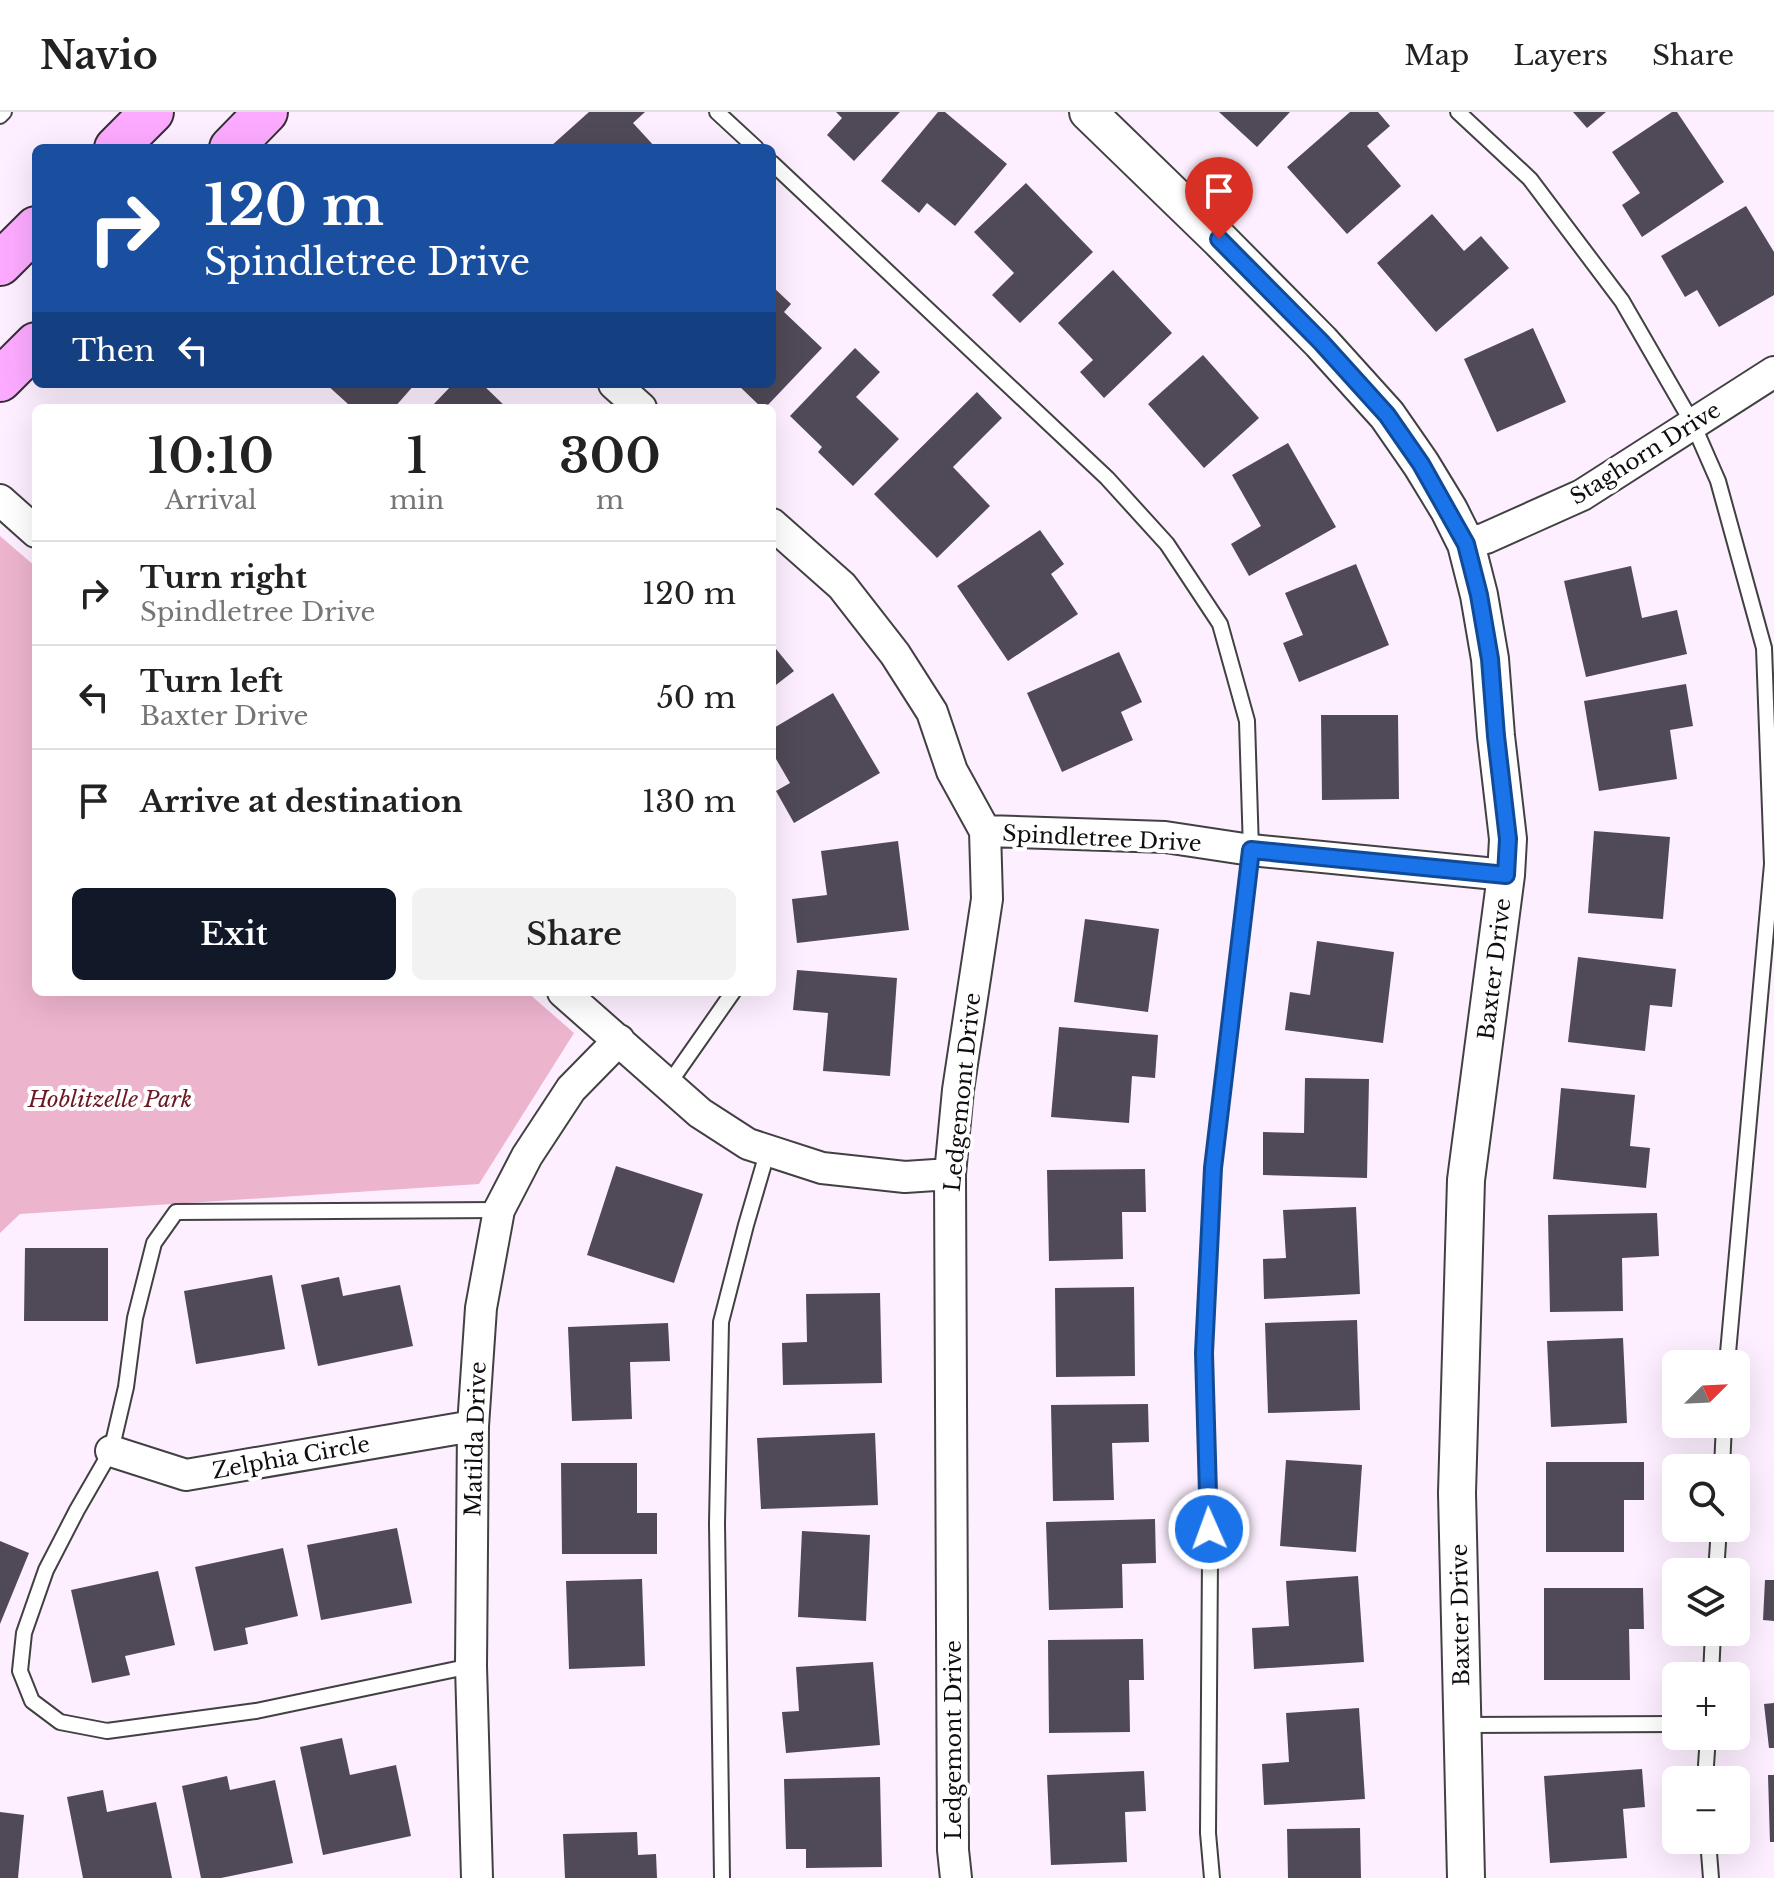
<!DOCTYPE html>
<html lang="en">
<head>
<meta charset="utf-8">
<style>
	body { margin:0; font-family:"Libre Baskerville",serif; background:#f2f2f2; color:#222; height:100vh; display:flex; flex-direction:column; font-size:30px; white-space:nowrap }
	* { box-sizing:border-box; margin:0 }
	p { font-size:26px; color:#767676 }
	.icon { flex:none; width:44px; height:44px; fill:none; stroke:currentColor; stroke-width:2; stroke-linecap:round; stroke-linejoin:round }
	.map { position:relative; flex:1; overflow:hidden }
	.panel { position:absolute; left:32px; top:292px; width:744px; height:592px; display:flex; flex-direction:column; background:#fff; border-radius:12px; box-shadow:0 8px 32px #0002 }
	.panel>* { flex:none }
	.hud { position:absolute; left:32px; top:32px; width:744px; height:244px; border-radius:12px; box-shadow:0 8px 32px #0002; background:#1a4fa0; color:#fff; overflow:hidden }
	.needle { width:52px; rotate:66deg }
	.fabs { position:absolute; left:1662px; top:1238px; display:grid; gap:16px }
	.fabs a { display:grid; place-items:center; width:88px; height:88px; border-radius:12px; background:#fff; box-shadow:0 8px 32px #0002; font-size:40px }
	.pin { position:absolute; display:grid; place-items:center; width:68px; height:68px; color:#fff; margin:-82px -34px; border-radius:50% 50% 50% 0; rotate:-45deg; box-shadow:0 0 8px #0007 }
	.pin .icon { rotate:45deg }
	.me { position:absolute; width:88px; margin:-44px; rotate:358deg; stroke-linejoin:round; filter:drop-shadow(0 0 6px #0008) }
	.turn { display:flex; align-items:center; gap:28px; height:168px; padding:0 40px; font-size:36px }
	.turn .icon { width:104px; height:104px; stroke-width:2.5 }
	.turn b { display:block; font-size:56px; line-height:68px }
	.then { display:flex; align-items:center; height:76px; padding:0 40px; background:#0003; gap:16px; font-size:30px }
	.eta { display:flex; justify-content:space-evenly; align-items:center; height:136px; text-align:center }
	.eta b { font-size:48px; font-weight:600; line-height:56px }
	.action { display:flex; gap:16px; margin-top:auto; padding:16px 40px }
	.action a { flex:1; height:92px; border-radius:12px; background:#111827; color:#fff; font-size:32px; font-weight:600; line-height:92px; text-align:center }
	.action a+a { background:#f2f2f2; color:#222 }
	ul { padding:0; list-style:none }
	li { display:flex; align-items:center; gap:24px; height:104px; padding:0 40px; border-top:2px solid #e0e0e0 }
	li div { flex:1 }
	li b { display:block; font-size:30px }
	li em { font-style:normal }
	header { display:flex; align-items:center; gap:48px; box-sizing:border-box; height:112px; padding:0 40px; background:#fff; border-bottom:2px solid #e0e0e0 }
	header strong { font-size:38px }
	nav { display:flex; gap:44px; margin-inline-start:auto; font-size:28px }
	.map>svg:first-child { display:block }
	.green { fill:#edb4ce }
	.building { fill:#504957 }
	.lines { fill:none; stroke-linecap:round; stroke-linejoin:round }
	.service-casing { stroke:#414141; stroke-width:18 }
	.minor-casing { stroke:#414141; stroke-width:34 }
	.tertiary-casing { stroke:#414141; stroke-width:40 }
	.secondary-casing { stroke:#303030; stroke-width:46 }
	.service { stroke:#fff; stroke-width:14 }
	.minor { stroke:#fff; stroke-width:30 }
	.tertiary { stroke:#fff; stroke-width:36 }
	.secondary { stroke:#fcaaff; stroke-width:42 }
	.route-casing { stroke:#114b97; stroke-width:20 }
	.route { stroke:#1a73e8; stroke-width:14 }
	.labels { text-anchor:middle; stroke-width:8; stroke-linejoin:round; paint-order:stroke }
	.street-label { font-size:22px; fill:#0e0e0e; stroke:#fff }
	.park-label { font-size:22px; font-style:italic; fill:#6c1823; stroke:#fff }
</style>
</head>
<body>
<header>
<strong>Navio</strong>
<nav><a>Map</a><a>Layers</a><a>Share</a></nav>
</header>
<div class="map">
<svg width="1774" height="1766" viewBox="0 0 1774 1766">
	<rect width="100%" height="100%" fill="#fdefff"/>
	<!-- green -->
	<path class="green" d="M0 424 36 455V880H527L574 921 479 1072 20 1102 0 1121Z"/>
	<!-- building -->
	<path class="building" d="M589 0H645L633 11 656 36H552L551 34Z
		M836 0H900L854 49 827 23 842 6Z
		M938 0H945L1007 52 955 114 927 91 919 101 881 69Z
		M1219 0H1290L1257 35Z
		M1350 0H1378L1390 14 1367 34 1401 74 1347 122 1287 55Z
		M1573 0H1606L1587 16Z
		M1672 0H1677L1724 70 1642 125 1622 93 1640 81 1612 40Z
		M1026 71 1093 140 1020 211 992 183 1014 161 974 120Z
		M1746 94 1774 140V183L1719 215 1697 178 1685 185 1661 144Z
		M1432 102 1464 139 1481 124 1509 156 1436 220 1377 151Z
		M1113 158 1172 221 1104 286 1080 260 1093 248 1058 211Z
		M772 174 791 192 784 200 822 236 765 296H762L737 272H772Z
		M1533 216 1566 290 1497 320 1464 247Z
		M855 236 880 260 856 285 899 327 853 374 818 340 822 335 790 304Z
		M1203 243 1259 306 1204 356 1148 292Z
		M326 272H415L394 296H345L348 292Z
		M453 272H482L507 296H430Z
		M977 280 1002 306 953 355 990 394 937 446 874 382Z
		M1288 331 1336 415 1249 464 1231 432 1261 414 1232 363Z
		M1040 418 1064 452 1051 462 1078 502 1008 549 957 474Z
		M1356 452 1389 533 1299 570 1283 531 1303 523 1285 481Z
		M1631 454 1642 506 1677 498 1687 542 1586 565 1564 469Z
		M772 532 794 559 772 576Z
		M1119 540 1142 590 1121 600 1133 628 1062 660 1027 581Z
		M1686 572 1693 614 1670 618 1677 667 1599 679 1584 589Z
		M833 581 880 661 794 711 776 679 790 671 772 640V617Z
		M1321 603H1398L1399 687 1322 688Z
		M1594 719 1670 725 1663 807 1588 801Z
		M898 729 909 818 797 831 792 787 827 783 821 739Z
		M1085 807 1159 817 1148 900 1074 890Z
		M1317 829 1394 840 1383 931 1285 918 1290 880 1310 883Z
		M1578 845 1676 857 1672 895 1650 893 1645 939 1568 930Z
		M797 858 897 866 890 964 823 959 828 901 793 898Z
		M1059 915 1158 923 1155 966 1132 964 1129 1011 1051 1005Z
		M1305 966 1369 967 1367 1066 1263 1063V1020L1304 1021Z
		M1561 976 1635 983 1630 1034 1650 1036 1646 1076 1553 1067Z
		M616 1054 703 1082 674 1171 587 1143Z
		M1145 1057 1146 1100H1122L1123 1147 1049 1149 1047 1058Z
		M1356 1095 1360 1182 1264 1187 1263 1147 1286 1146 1283 1098Z
		M1657 1101 1659 1144 1622 1146 1623 1199 1550 1200 1548 1103Z
		M25 1136H108V1209H24Z
		M272 1163 285 1237 196 1252 184 1179Z
		M339 1165 343 1184 400 1173 413 1234 318 1254 301 1173Z
		M1134 1175 1135 1264 1056 1265 1055 1176Z
		M880 1181 882 1271 783 1273 782 1231 807 1230 806 1182Z
		M1357 1208 1360 1298 1268 1301 1265 1211Z
		M668 1211 670 1249 630 1250 632 1307 572 1309 568 1215Z
		M1623 1226 1627 1311 1551 1315 1547 1229Z
		M1148 1292 1149 1330 1112 1331 1114 1388 1053 1389 1051 1293Z
		M875 1321 878 1393 761 1397 757 1326Z
		M1286 1348 1362 1353 1356 1440 1280 1434Z
		M1546 1350H1644V1388H1624V1440H1546Z
		M561 1351H637V1401H657V1442H562Z
		M1155 1407 1156 1451 1122 1452 1123 1496 1049 1498 1046 1410Z
		M397 1416 412 1491 321 1508 307 1433Z
		M802 1419 870 1423 866 1509 798 1505Z
		M0 1429 29 1441 0 1512Z
		M283 1436 298 1504 245 1516 248 1532 214 1539 195 1455Z
		M158 1459 175 1533 125 1544 130 1563 92 1571 71 1478Z
		M1358 1464 1364 1550 1254 1557 1252 1516 1289 1514 1286 1469Z
		M642 1467 645 1554 569 1557 566 1469Z
		M1765 1468H1774V1509L1763 1508Z
		M1544 1476H1643L1644 1517H1629L1630 1568H1544Z
		M1143 1527 1144 1568H1129L1130 1620 1049 1621 1048 1528Z
		M873 1550 880 1633 786 1641 782 1600 799 1599 796 1555Z
		M1774 1591V1636H1769L1764 1592Z
		M1359 1596 1365 1687 1264 1693 1262 1652 1289 1650 1286 1601Z
		M342 1626 350 1663 396 1653 411 1724 323 1743 300 1635Z
		M1642 1657 1645 1695 1623 1697 1627 1746 1550 1751 1544 1664Z
		M1144 1659 1146 1699 1125 1700 1127 1750 1051 1753 1047 1663Z
		M1768 1663H1774V1730H1770Z
		M227 1664 230 1678 275 1668 293 1751 221 1766H201L182 1674Z
		M880 1665 882 1755 806 1756V1737H786L784 1667Z
		M103 1678 107 1700 156 1690 172 1766H83L67 1685Z
		M0 1700 24 1703 18 1766H0Z
		M1360 1716 1361 1766H1288L1287 1717Z
		M637 1720 638 1743 656 1742 657 1766H565L563 1722Z"/>
	<g class="lines">
		<!-- service casing -->
		<g class="service-casing">
			<path id="service" d="M717 0 756 36
				M1458 0 1530 67 1622 189 1693 312 1718 369 1764 536 1772 752 1727 1252
				M0 4 4 0
				M772 51 1107 366 1167 432 1220 512 1247 609 1251 738 1213 1056 1204 1241 1210 1447 1208 1721 1212 1766
				M668 973 733 880
				M1722 1356 1724 1312
				M1716 1460 1719 1416
				M471 1554 256 1599 107 1619 60 1610 32 1589 20 1559 24 1521 46 1458 77 1398 111 1339 126 1275 135 1206 154 1131 176 1100 499 1098
				M1711 1564 1713 1520
				M1463 1613 1676 1612
				M1705 1668 1708 1624
				M1708 1728 1711 1766
				M722 1766 717 1411 721 1210 746 1113 768 1038"/>
		</g>
		<!-- minor casing -->
		<g class="minor-casing">
			<path id="minor" d="M614 272 641 296
				M0 388 36 420
				M772 412 842 474 895 542 932 600 952 659 985 719 987 787 958 978 950 1062 953 1738 956 1766
				M1466 432 1486 426 1582 383 1774 260
				M985 719 1165 725 1251 738 1506 763
				M563 880 700 1001 748 1032 822 1056 905 1065 950 1062
				M111 1339 186 1363 473 1314
				M477 1766 471 1554 473 1314 481 1196 499 1098 527 1044 571 977 619 928"/>
		</g>
		<!-- tertiary casing -->
		<g class="tertiary-casing">
			<path id="tertiary" d="M1088 0 1219 127 1321 230 1387 303 1421 352 1449 398 1466 432 1479 483 1490 547 1496 624 1508 727 1506 763 1466 1068 1457 1381 1466 1766"/>
		</g>
		<!-- secondary casing -->
		<g class="secondary-casing">
			<path id="secondary" d="M116 36 152 0
				M231 36 266 0
				M0 152 36 116
				M0 268 36 232"/>
		</g>
		<!-- service -->
		<use href="#service" class="service"/>
		<!-- minor -->
		<use href="#minor" class="minor"/>
		<!-- tertiary -->
		<use href="#tertiary" class="tertiary"/>
		<!-- secondary -->
		<use href="#secondary" class="secondary"/>
	</g>
	<g class="lines">
		<!-- route casing -->
		<g class="route-casing">
			<path id="route" d="M1209 1417 1204 1241 1213 1056 1251 738 1506 763 1508 727 1496 624 1490 547 1479 483 1466 432 1421 352 1387 303 1321 230 1219 127"/>
		</g>
		<!-- route -->
		<use href="#route" class="route"/>
	</g>
	<g class="labels">
		<!-- street labels -->
		<g class="street-label">
			<text transform="translate(1645 341) rotate(-32)" y="8">Staghorn Drive</text>
			<text transform="translate(1102 726) rotate(3)" y="8">Spindletree Drive</text>
			<text transform="translate(1494 857) rotate(-83)" y="8">Baxter Drive</text>
			<text transform="translate(962 980) rotate(-84)" y="8">Ledgemont Drive</text>
			<text transform="translate(475 1327) rotate(-88)" y="8">Matilda Drive</text>
			<text transform="translate(291 1345) rotate(-10)" y="8">Zelphia Circle</text>
			<text transform="translate(1460 1503) rotate(-91)" y="8">Baxter Drive</text>
			<text transform="translate(953 1628) rotate(-90)" y="8">Ledgemont Drive</text>
		</g>
		<!-- park labels -->
		<g class="park-label">
			<text x="110" y="995">Hoblitzelle Park</text>
		</g>
	</g>
</svg>
<div class="fabs">
<a><svg class="needle" viewBox="-14 -14 28 28"><path d="M0-13l5 13h-10z" fill="#e53935"/><path d="M0 13l5-13h-10z" fill="#767676"/></svg></a>
<a><svg class="icon" aria-label="search" viewBox="0 0 24 24"><circle cx="10" cy="10" r="6"/><path d="M15 15l6 6"/></svg></a>
<a><svg class="icon" aria-label="layers" viewBox="0 0 24 24"><path d="M12 4l9 5-9 5-9-5zM3 14l9 5 9-5"/></svg></a>
<a>+</a>
<a>−</a>
</div>
<div class="pin" style="left:1219px;top:127px;background:#d93025"><svg class="icon" aria-label="arrive" viewBox="0 0 24 24"><path d="M6 21V4h12l-3 4 3 4H6"/></svg></div>
<svg class="me" style="left:1209px;top:1417px" viewBox="-20 -20 40 40"><circle r="17" fill="#1a73e8" stroke="#fff" stroke-width="3"/><path d="M0-11L8 9 0 5-8 9z" fill="#fff"/></svg>
<div class="hud">
<div class="turn"><svg class="icon" aria-label="right" viewBox="0 0 24 24"><path d="M7 20v-9h11M14 6l5 5-5 5"/></svg><div><b>120 m</b>Spindletree Drive</div></div>
<div class="then">Then<svg class="icon" aria-label="left" viewBox="0 0 24 24"><path d="M17 20v-9H6M10 6l-5 5 5 5"/></svg></div>
</div>
<section class="panel">
<div class="eta">
<div><b>10:10</b><p>Arrival</p></div>
<div><b>1</b><p>min</p></div>
<div><b>300</b><p>m</p></div>
</div>
<ul>
<li><svg class="icon" aria-label="right" viewBox="0 0 24 24"><path d="M7 20v-9h11M14 6l5 5-5 5"/></svg><div><b>Turn right</b><p>Spindletree Drive</p></div><em>120 m</em></li>
<li><svg class="icon" aria-label="left" viewBox="0 0 24 24"><path d="M17 20v-9H6M10 6l-5 5 5 5"/></svg><div><b>Turn left</b><p>Baxter Drive</p></div><em>50 m</em></li>
<li><svg class="icon" aria-label="arrive" viewBox="0 0 24 24"><path d="M6 21V4h12l-3 4 3 4H6"/></svg><div><b>Arrive at destination</b></div><em>130 m</em></li>
</ul>
<div class="action"><a>Exit</a><a>Share</a></div>
</section>
</div>
</body>
</html>
